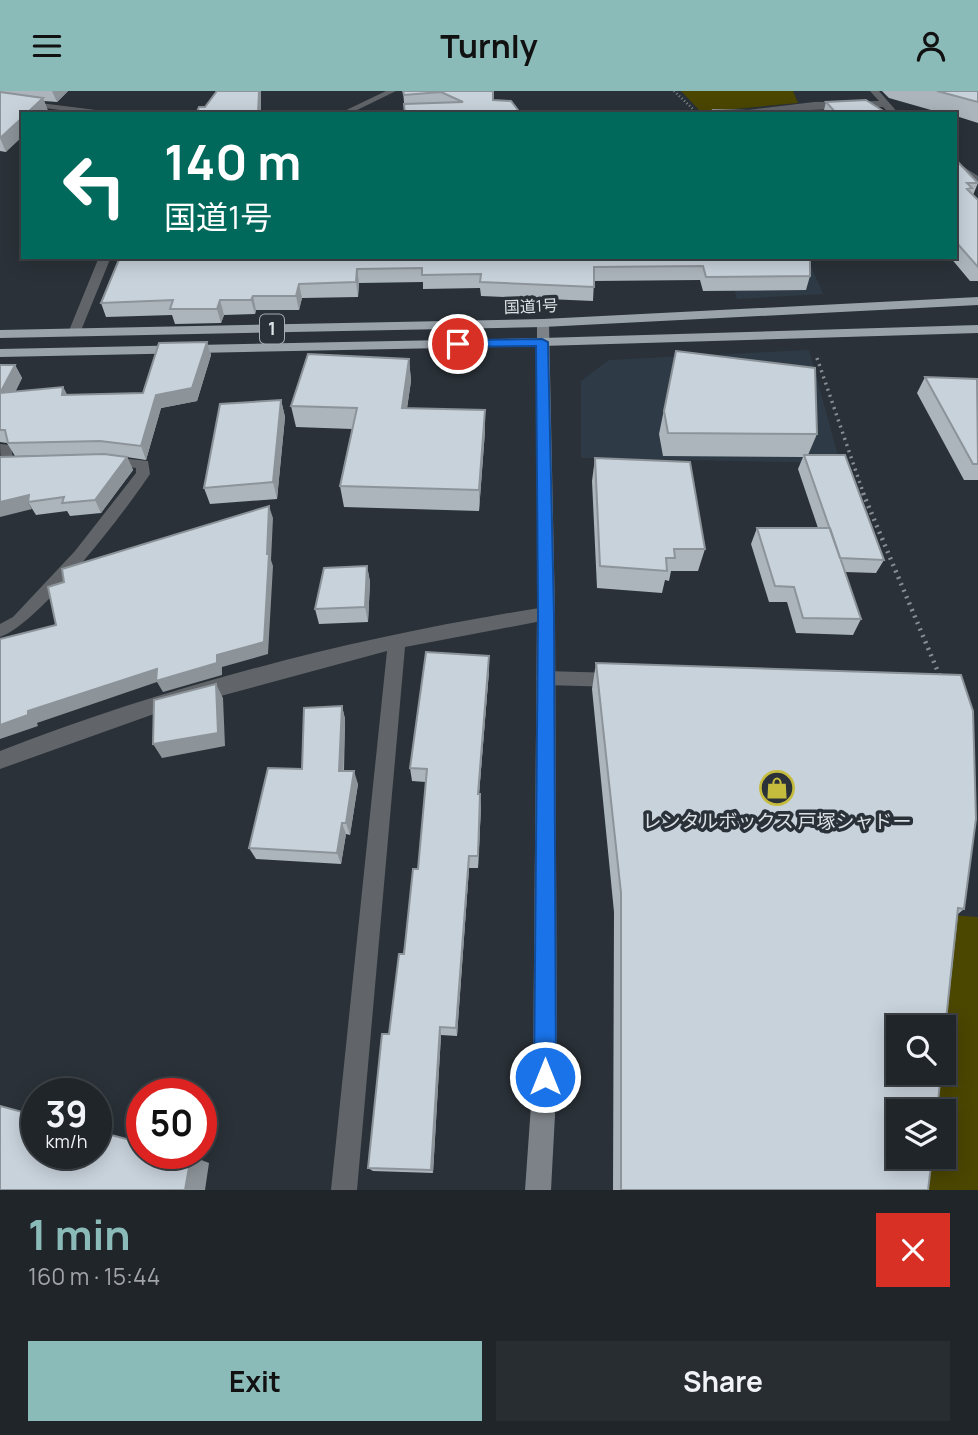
<!DOCTYPE html>
<html lang="en">
<head>
<meta charset="utf-8">
<style>
	body { margin:0; font-family:Manrope,"Noto Sans JP",sans-serif; background:#282d32; color:#f1f3f6; height:100vh; display:flex; flex-direction:column; font-size:26px; white-space:nowrap }
	* { box-sizing:border-box; margin:0 }
	p { font-size:23px; color:#a2a5a8 }
	.icon { flex:none; width:38px; height:38px; fill:none; stroke:currentColor; stroke-width:2; stroke-linecap:round; stroke-linejoin:round }
	.map { position:relative; height:1099px; overflow:hidden }
	.details { display:flex; flex-direction:column; background:#20252a; flex:1 }
	.details>* { flex:none }
	.hud { position:absolute; left:21px; top:21px; width:936px; height:147px; border-radius:0px; box-shadow:0 4px 18px #0003,0 0 0 2px #3d4247; background:#00695c; color:#fff; overflow:hidden }
	.buttons { position:absolute; left:886px; top:924px; display:grid; gap:14px }
	.buttons a { display:grid; place-items:center; width:70px; height:70px; border-radius:0px; background:#20252a; box-shadow:0 4px 18px #0003,0 0 0 2px #3d4247; font-size:35px }
	.speed { position:absolute; left:21px; top:987px; display:flex; gap:14px; font-size:35px; font-weight:700; text-align:center }
	.speed>* { display:grid; place-content:center; width:91px; height:91px; border-radius:50%; background:#20252a; box-shadow:0 4px 18px #0003,0 0 0 2px #3d4247; line-height:1 }
	.speed small { font-size:18px; font-weight:400 }
	.speed .limit { border:10px solid #d22; background:#fff; color:#111 }
	.pin { position:absolute; display:grid; place-items:center; width:60px; height:60px; color:#fff; margin:-30px; border:4px solid #fff; border-radius:50%; box-shadow:0 2px 7px #0007 }
	.me { position:absolute; width:77px; margin:-38px; rotate:0deg; stroke-linejoin:round; filter:drop-shadow(0 0 5px #0008) }
	.turn { display:flex; align-items:center; gap:24px; height:147px; padding:0 28px; font-size:32px }
	.turn .icon { width:91px; height:91px; stroke-width:2.5 }
	.turn b { display:block; font-size:49px; line-height:60px }
	.round { display:grid; place-items:center; flex:none; width:74px; height:74px; border-radius:0px; background:#282d32 }
	.summary { display:flex; align-items:center; justify-content:space-between; height:119px; padding:0 28px }
	h1 { font-size:42px; font-weight:700; line-height:52px; color:#8bbbb9 }
	.cta { display:flex; gap:14px; margin-top:auto; padding:14px 28px }
	.cta a { flex:1; height:80px; border-radius:0px; background:#8bbbb9; color:#111; font-size:28px; font-weight:700; line-height:80px; text-align:center }
	.cta a+a { background:#282d32; color:#f1f3f6 }
	header { display:flex; justify-content:space-between; align-items:center; height:91px; padding:0 28px; background:#8bbbb9; color:#111; font-size:32px; font-weight:700 }
	.map>svg:first-child { display:block }
	.built { fill:#2e3b46 }
	.green { fill:#4b4600; fill-rule:evenodd }
	.lines { fill:none; stroke-linecap:round; stroke-linejoin:round }
	.path-far2 { stroke:#878d93; stroke-width:2.5; stroke-dasharray:1 2.5; stroke-linecap:butt }
	.path-far1 { stroke:#878d93; stroke-width:3.5; stroke-dasharray:2 4.5; stroke-linecap:butt }
	.path { stroke:#878d93; stroke-width:4.5; stroke-dasharray:2 5; stroke-linecap:butt }
	.service { fill:#616569; fill-rule:evenodd }
	.minor { fill:#616569; fill-rule:evenodd }
	.secondary { fill:#7c8288; fill-rule:evenodd }
	.trunk { fill:#9aa3aa; fill-rule:evenodd }
	.wall { fill:#acb5bc }
	.shaded-wall { fill:#8c9399 }
	.building { fill:#c8d2db; stroke:#8c9399; stroke-width:2 }
	.route { fill:#1a73e8; stroke:#114b97; stroke-width:2 }
	.labels { text-anchor:middle; stroke-width:7; stroke-linejoin:round; paint-order:stroke }
	.far-street-label { font-size:16px; fill:#dde2e7; stroke:#2a3138 }
	.shield { fill:#2a3138; stroke:#a7adb2; stroke-width:2 }
	.shield-label { font-size:18px; font-weight:bold; fill:#dde2e7 }
	.poi-label { font-size:19px; fill:#dde2e7; stroke:#2a3138 }
</style>
</head>
<body>
<header><svg class="icon" aria-label="menu" viewBox="0 0 24 24"><path d="M4 6h16M4 12h16M4 18h16"/></svg>Turnly<svg class="icon" aria-label="person" viewBox="0 0 24 24"><circle cx="12" cy="8" r="4"/><path d="M4 21q1-7 8-7t8 7"/></svg></header>
<div class="map">
<svg width="978" height="1099" viewBox="0 0 978 1099">
	<rect width="100%" height="100%" fill="#2a3138"/>
	<!-- built -->
	<path class="built" d="M724 166H807L823 203 737 208Z
		M809 259 840 372 581 367V290L609 269Z"/>
	<!-- green -->
	<path class="green" d="M681 0H793L798 12 701 21Z
		M950 824 978 826V1099H877L908 982H943ZM898 1020H943V1066H898Z"/>
	<g class="lines">
		<!-- path-far2 -->
		<path class="path-far2" d="M674 0 694 19"/>
		<!-- path-far1 -->
		<path class="path-far1" d="M817 267 864 404"/>
		<!-- path -->
		<path class="path" d="M863 402 941 588"/>
		<!-- service -->
		<path class="service" d="M386 0H396L349 23H338Z
			M0 7 112 21 116 23H90L0 11Z
			M0 353 11 354 13 368 27 369V375L1 376Z
			M111 366 148 370 150 383C125 421 39 533 0 546V533L13 526 75 460 136 382V377L106 373V367Z"/>
		<!-- minor -->
		<path class="minor" d="M870 0H879L899 23H890L883 16 714 23 814 11 879 10Z
			M442 16 461 23H389L393 20Z
			M956 71 978 85V93L956 78Z
			M99 166H111L80 242 78 245H70L68 242Z
			M546 516 552 518 555 523 552 528 405 556 357 1099H331L387 560 154 623 0 678V660C175 592 361 545 546 516Z
			M545 580 615 582 621 584 624 589 621 594 615 596 545 594 539 592 536 587 539 582Z"/>
		<!-- secondary -->
		<path class="secondary" d="M543 228 549 232 555 523 557 986 551 1099H525L533 986 537 523V232Z"/>
		<!-- trunk -->
		<path class="trunk" d="M978 206V214L543 236 0 247V239L543 228Z
			M978 234V242L542 255 0 266V258L542 247Z"/>
	</g>
	<!-- wall -->
	<path class="wall" d="M0 0H68L57 11 44 10 48 20 45 23H23L6 61 0 60Z
		M403 0H493V9L405 23Z
		M882 0H978V32L956 25V23H945L889 7Z
		M826 11 888 23H823Z
		M956 69 978 92 973 104 978 109V190H970L950 166H956Z
		M120 166H810V185L806 199 703 200 700 189 594 190 593 210 481 205 480 197 423 198V191L359 192 358 206 302 207 299 219H256L255 223 224 224 221 232 175 233 172 224 106 226 101 212Z
		M207 251 211 264 197 310 161 317 146 369 107 363 15 365 7 352 0 351V274H15L22 287 15 301 63 296 67 304 143 302Z
		M676 260 817 343 808 364 884 469 876 482 845 481 861 528 853 544 796 542 787 511H769L751 453 757 437H818L798 378 803 366 663 365 659 343Z
		M409 268 411 290 407 317 485 319V340L479 420 344 416 340 395 352 338 296 336 291 315Z
		M925 286 978 289V389H964L917 302Z
		M281 309 285 326 277 408 210 413 204 397Z
		M0 366H127L133 379 101 422 70 425 67 420 36 424Z
		M595 367 705 458 698 480H671L669 490 665 489 662 502 597 497 592 390Z
		M367 475 370 491 368 531 319 533 315 518Z
		M596 572 964 818 958 823 928 1099H613L614 821 592 598Z
		M489 580 479 703 481 716 478 777H469L457 945 441 944 433 1082 373 1080 368 1077 389 943 418 778 426 691 412 690 410 677Z
		M342 615 345 628 344 680 358 693 350 744 346 743 341 773 256 768 249 757 302 678Z"/>
	<!-- shaded-wall -->
	<path class="shaded-wall" d="M52 0H68L57 11Z
		M259 0H261V23H258Z
		M43 7 48 20 45 23H26Z
		M23 26V45L6 61 0 47Z
		M357 178 359 192 358 206 356 191Z
		M299 193 302 207 299 219 296 205Z
		M253 205 256 219 255 223 251 209Z
		M220 209 224 224 221 232 217 218Z
		M207 251 211 264 197 310 161 317 146 369 141 355 156 304Z
		M409 268 411 290 404 338 402 317Z
		M15 274 22 287 8 316 0 302Z
		M63 296 70 309 62 304Z
		M281 309 285 326 277 408 273 391Z
		M485 319V340L479 420V399Z
		M127 366 133 379 101 422 95 409Z
		M29 404 28 411 32 418 0 426V411Z
		M269 415 273 427 271 469 273 475 268 563 222 576V584L163 601 157 591 37 632 38 635 0 648V634L28 620 157 578 217 564 267 463Z
		M367 475 370 491 368 531 365 516Z
		M489 565V580L478 716V703Z
		M216 593 223 607 225 655 162 667 153 653Z
		M342 615 345 628 343 692 339 680Z
		M354 680 358 693 350 744 346 732Z
		M480 703 481 716 478 777V765Z
		M342 732 346 743 341 773 337 762Z
		M469 765V777L457 945 456 937Z
		M440 936 441 944 433 1082 431 1079Z
		M191 1065 209 1072 205 1099H185Z"/>
	<!-- building -->
	<path class="building" d="M217 0H259L258 23H196L199 16H205Z
		M403 0H493V9L511 10 521 23H405L404 13 463 11 441 1 404 4Z
		M937 0H978V11Z
		M0 1 43 7 26 23H23V26L0 47Z
		M866 9 888 23H837L826 11Z
		M713 19 749 20V23H714Z
		M956 69 978 92H967L972 97 967 98 978 109V176L956 151Z
		M120 166H810V185L706 186 703 175 594 176V196L480 191 481 183 422 184V177L357 178 356 191 299 193 296 205H253L251 209H220L217 218H170L173 209 101 212Z
		M207 251 192 297 156 304 141 355 100 350 8 352 5 339H0V274H15L0 302 63 296 62 304 143 302 159 252Z
		M676 260 815 277 817 343 668 342 664 320Z
		M308 263 409 268 402 317 485 319 479 399 340 395 357 317 291 315Z
		M925 286 977 288 978 373H973Z
		M281 309 273 391 204 397 220 313Z
		M104 363 127 366 95 409 62 412 64 406 28 411 29 404 0 411V366Z
		M804 364H845L884 469 840 467Z
		M595 367 690 371 705 458H674L675 467H666L667 480 600 475Z
		M269 415 267 463H269L264 551 217 564V572L156 590 157 578 28 620V624L0 634V548L56 534 48 496 64 491 62 478Z
		M757 437H830L861 528 803 527 794 496 775 495Z
		M367 475 365 516 315 518 324 477Z
		M426 561 489 565 478 703H480L478 765H469L456 937 440 936 431 1079 368 1077 382 943H389L399 863H404L413 778H418L427 678 410 677Z
		M596 572 961 584 973 620 976 728 964 818 958 817 943 957V936H898V982H941L937 1020H898V1066H932L928 1099H621V802Z
		M216 593 218 642 153 653 154 609Z
		M342 615 339 680H354L346 732H342L337 762 249 757 268 677 302 678 304 617Z
		M0 1015 37 1025V1062H96V1040L142 1052V1062H179L191 1065 185 1099H0Z"/>
	<!-- route -->
	<path class="route" d="M542 248 548 251 554 523 556 986 553 994 545 998 537 994 534 986 538 523 536 255 458 256 452 253 458 249Z"/>
	<!-- icons -->
	<defs>
		<g id="shop-ring" transform="scale(1.75)"><circle r="9.5" fill="#2a3138" stroke="#c5bc3d" stroke-width="1.5"/><path d="M-5-2.5h2.3a2.7 3.5 0 0 1 5.4 0H5L5.5 6h-11ZM-1.5-2.5h3a1.5 2.3 0 0 0-3 0Z" fill="#c5bc3d"/></g>
	</defs>
	<g fill-rule="evenodd">
		<use href="#shop-ring" x="777" y="697"/>
	</g>
	<g class="labels">
		<!-- far-street labels -->
		<g class="far-street-label">
			<text transform="translate(531 215) rotate(-2)" y="6">国道1号</text>
		</g>
		<!-- shield labels -->
		<rect class="shield" x="260" y="223.5" width="24" height="29" rx="5"/>
		<g class="shield-label">
			<text x="272" y="244">1</text>
		</g>
		<!-- poi labels -->
		<g class="poi-label">
			<text x="777" y="737">レンタルボックス 戸塚シャドー</text>
		</g>
	</g>
</svg>
<div class="buttons">
<a><svg class="icon" aria-label="search" viewBox="0 0 24 24"><circle cx="10" cy="10" r="6"/><path d="M15 15l6 6"/></svg></a>
<a><svg class="icon" aria-label="layers" viewBox="0 0 24 24"><path d="M12 4l9 5-9 5-9-5zM3 14l9 5 9-5"/></svg></a>
</div>
<div class="speed"><div>39<small>km/h</small></div><div class="limit">50</div></div>
<div class="pin" style="left:458px;top:253px;background:#d93025"><svg class="icon" aria-label="arrive" viewBox="0 0 24 24"><path d="M6 21V4h12l-3 4 3 4H6"/></svg></div>
<svg class="me" style="left:545px;top:986px" viewBox="-20 -20 40 40"><circle r="17" fill="#1a73e8" stroke="#fff" stroke-width="3"/><path d="M0-11L8 9 0 5-8 9z" fill="#fff"/></svg>
<div class="hud">
<div class="turn"><svg class="icon" aria-label="left" viewBox="0 0 24 24"><path d="M17 20v-9H6M10 6l-5 5 5 5"/></svg><div><b>140 m</b>国道1号</div></div>
</div>
</div>
<section class="details">
<div class="summary"><div><h1>1 min</h1><p>160 m · 15:44</p></div><a class="round" style="background:#d93025;color:#fff"><svg class="icon" aria-label="close" viewBox="0 0 24 24"><path d="M6 6l12 12M18 6L6 18"/></svg></a></div>
<div class="cta"><a>Exit</a><a>Share</a></div>
</section>
</body>
</html>
